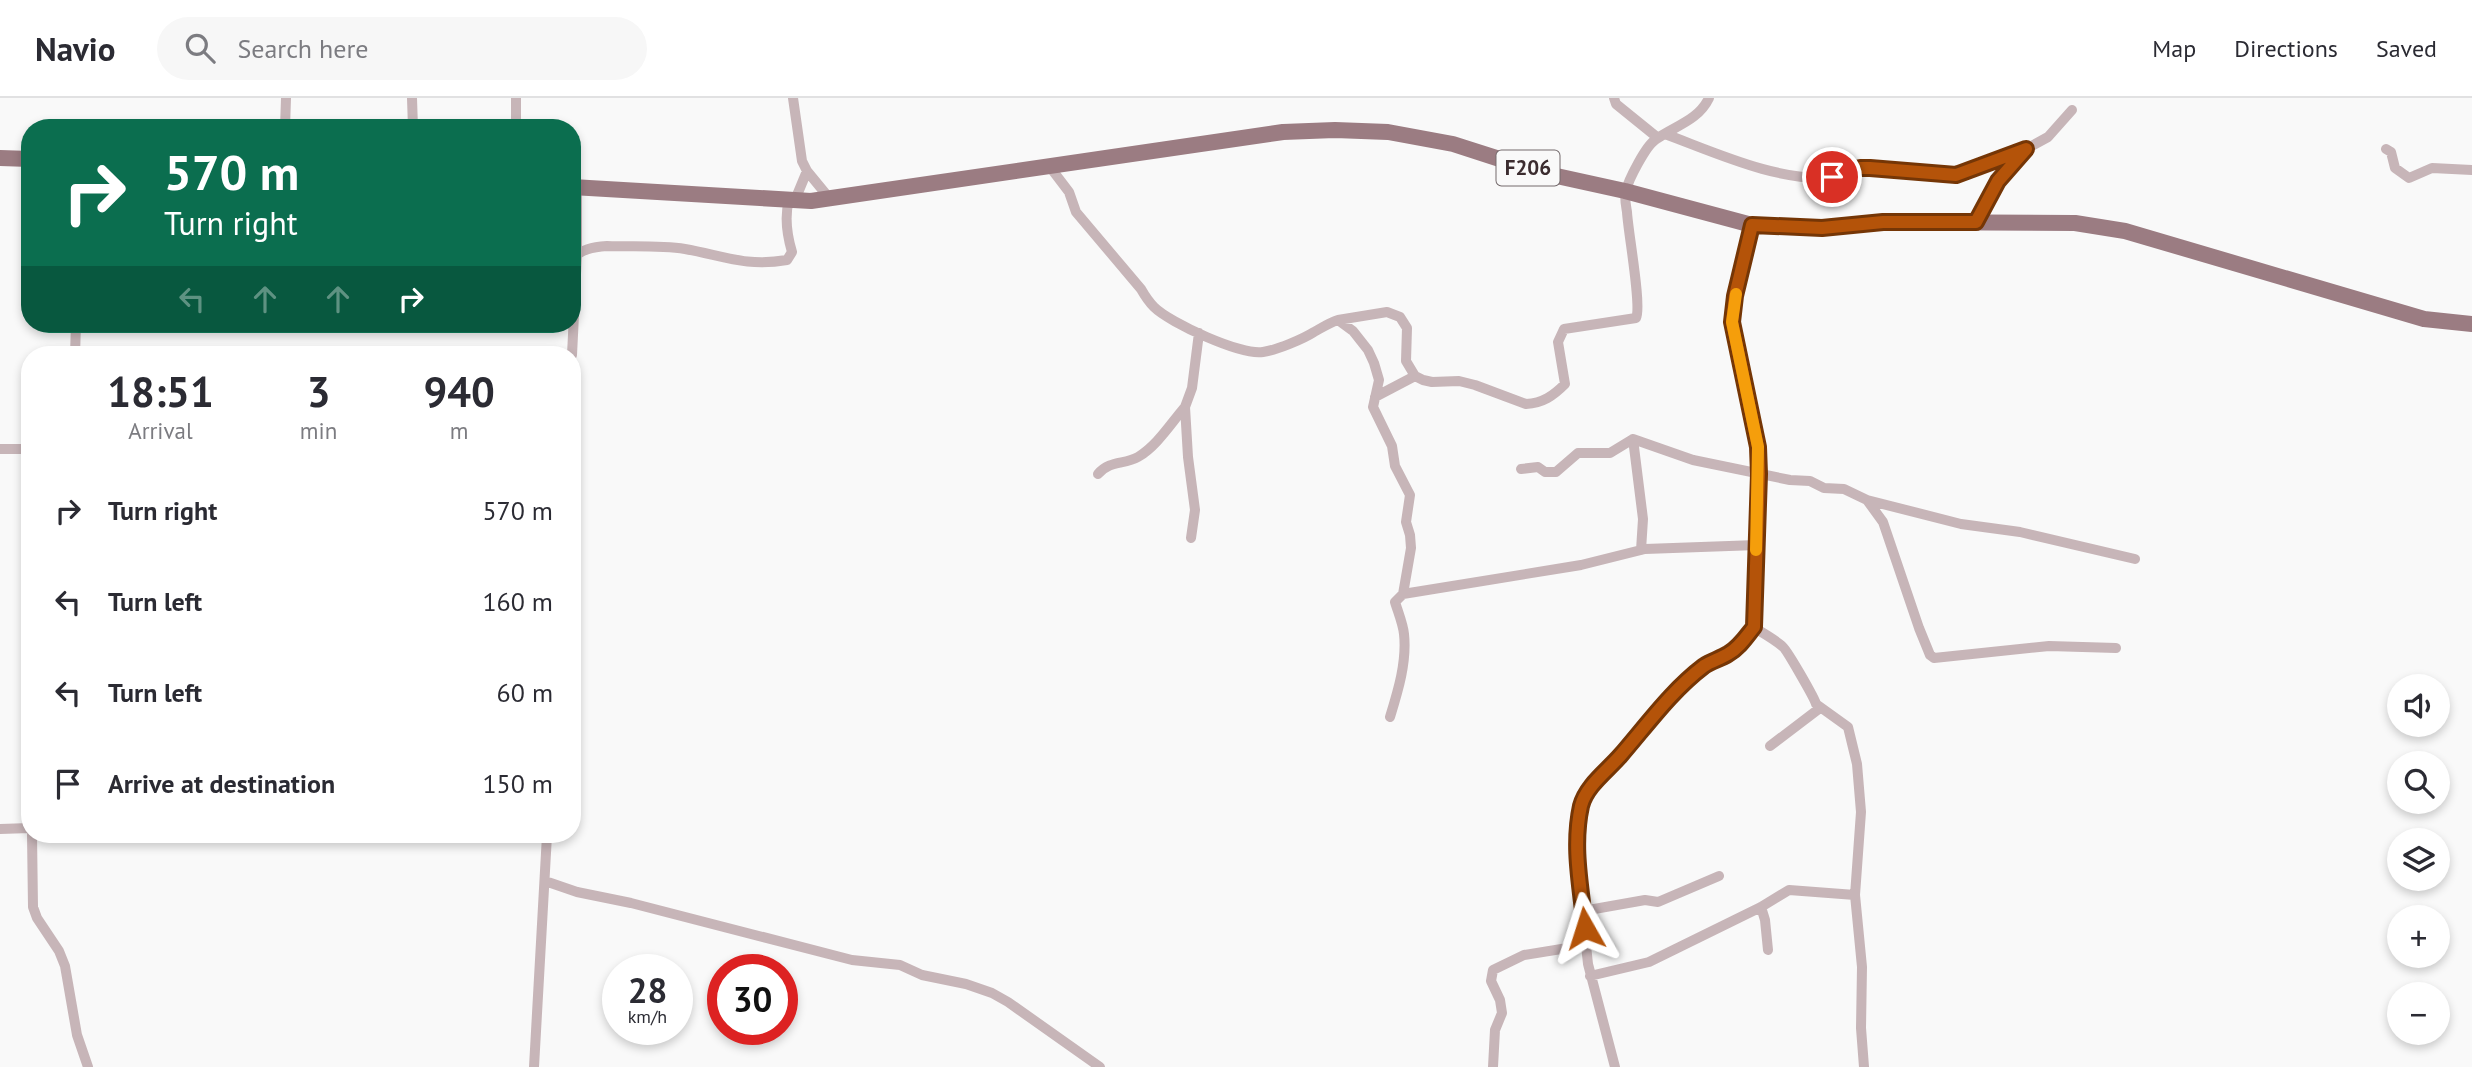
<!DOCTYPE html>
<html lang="en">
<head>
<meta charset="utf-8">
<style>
	body { margin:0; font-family:"PT Sans",sans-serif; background:#f7f7f7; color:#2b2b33; height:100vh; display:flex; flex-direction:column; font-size:26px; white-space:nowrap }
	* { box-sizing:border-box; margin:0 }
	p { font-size:23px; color:#7c7c81 }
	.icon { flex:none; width:38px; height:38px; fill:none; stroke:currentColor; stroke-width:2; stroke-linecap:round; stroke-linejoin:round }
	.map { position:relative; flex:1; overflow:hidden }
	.details { position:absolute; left:21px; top:248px; width:560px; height:497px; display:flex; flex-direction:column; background:#fff; border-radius:28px; box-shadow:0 4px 10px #0003 }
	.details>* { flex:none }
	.top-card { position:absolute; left:21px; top:21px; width:560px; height:214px; border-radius:28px; box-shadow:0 4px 10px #0003; background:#0b6e4f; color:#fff; overflow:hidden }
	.buttons { position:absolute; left:2387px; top:576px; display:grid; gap:14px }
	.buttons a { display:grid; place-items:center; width:63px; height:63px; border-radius:50%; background:#fff; box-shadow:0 4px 10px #0003; font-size:35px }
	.speed { position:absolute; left:602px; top:856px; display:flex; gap:14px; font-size:35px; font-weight:700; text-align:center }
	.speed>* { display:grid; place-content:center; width:91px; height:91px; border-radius:50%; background:#fff; box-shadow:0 4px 10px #0003; line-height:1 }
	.speed small { font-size:18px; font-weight:400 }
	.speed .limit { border:10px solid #d22; background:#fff; color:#111 }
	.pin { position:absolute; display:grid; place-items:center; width:60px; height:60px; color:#fff; margin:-30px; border:4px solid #fff; border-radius:50%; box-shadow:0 2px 7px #0007 }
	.me { position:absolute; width:77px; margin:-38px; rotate:354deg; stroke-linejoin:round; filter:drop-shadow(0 0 5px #0008) }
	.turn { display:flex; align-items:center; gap:24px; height:147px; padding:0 28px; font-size:32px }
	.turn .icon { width:91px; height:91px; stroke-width:2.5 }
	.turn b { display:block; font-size:49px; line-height:60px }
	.lanes { display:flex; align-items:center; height:66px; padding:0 28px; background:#0003; justify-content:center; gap:35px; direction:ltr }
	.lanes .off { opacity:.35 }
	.eta { display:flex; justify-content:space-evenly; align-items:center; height:119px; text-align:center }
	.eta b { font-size:42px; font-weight:700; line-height:49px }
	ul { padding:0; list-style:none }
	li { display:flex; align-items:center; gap:21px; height:91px; padding:0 28px }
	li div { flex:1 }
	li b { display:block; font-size:26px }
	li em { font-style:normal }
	header { display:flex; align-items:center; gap:42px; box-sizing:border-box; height:98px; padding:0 35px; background:#fff; border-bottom:2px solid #e1e1e2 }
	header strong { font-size:33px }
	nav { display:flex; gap:38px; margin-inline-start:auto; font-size:24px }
	.search { width:490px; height:63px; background:#f7f7f7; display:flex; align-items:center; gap:18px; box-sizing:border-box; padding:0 24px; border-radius:38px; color:#7c7c81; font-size:26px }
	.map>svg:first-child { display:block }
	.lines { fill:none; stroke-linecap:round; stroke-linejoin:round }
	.street { stroke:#c7b5b8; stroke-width:10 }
	.primary { stroke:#9b7c82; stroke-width:16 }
	.route-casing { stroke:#753606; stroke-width:18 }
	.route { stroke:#b45309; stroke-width:12 }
	.slow { stroke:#f59e0b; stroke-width:12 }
	.labels { text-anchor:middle; stroke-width:5; stroke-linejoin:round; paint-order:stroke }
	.shield { fill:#f9f9f9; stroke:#746a6c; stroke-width:2 }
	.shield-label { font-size:21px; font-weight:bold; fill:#3b2c2f }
</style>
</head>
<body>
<header>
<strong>Navio</strong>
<div class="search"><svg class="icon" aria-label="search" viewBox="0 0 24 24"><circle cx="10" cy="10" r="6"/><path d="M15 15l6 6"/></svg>Search here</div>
<nav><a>Map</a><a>Directions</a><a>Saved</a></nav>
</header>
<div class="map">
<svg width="2472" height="969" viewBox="0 0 2472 969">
	<rect width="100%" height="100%" fill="#f9f9f9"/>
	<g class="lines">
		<!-- street -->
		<path class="street" d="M412 0 413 30
			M793 0 802 63 807 73 830 101
			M1614 0 1616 6 1658 40
			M285 30 286 0
			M516 30V0
			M1665 36C1714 54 1780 85 1833 79 1845 77 1856 71 1869 70L1925 75 1956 77 1964 74 2026 51 2048 39 2072 12
			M2386 51 2391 54 2395 70 2409 80 2432 70 2472 72
			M1050 69 1069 94 1076 114 1141 191C1145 198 1149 204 1154 209 1170 225 1242 258 1263 254 1277 252 1303 241 1314 234 1323 229 1329 225 1338 222L1353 233 1368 252 1374 265 1379 282 1373 309 1392 348 1395 368 1410 397 1406 424 1410 437 1411 450 1403 496
			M795 102 807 73
			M1976 124 1998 83 2025 52
			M572 162C580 151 594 149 607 148 633 149 660 147 685 151 724 158 746 169 787 162L792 154C787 137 784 120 789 102
			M1338 222 1387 214 1400 219 1407 230 1406 263 1415 278 1423 282 1432 284 1459 283 1475 287 1526 306C1543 305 1553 298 1565 286L1558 244 1564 231 1636 220C1642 208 1628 134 1627 114 1626 108 1624 99 1626 93 1628 82 1646 48 1655 42 1674 28 1698 23 1709 0
			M75 257 76 226
			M572 257 577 156V90
			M1375 299 1415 278
			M0 351H30
			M1521 371 1538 369 1545 374H1556L1578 355H1610L1633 341
			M1098 376C1110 362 1124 367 1138 359 1157 348 1171 325 1185 309
			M1867 402 1961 426 2020 434 2135 461
			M1191 440 1195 412 1188 359 1185 309 1192 290 1199 235
			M1641 452 1643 421 1633 341 1693 362 1790 382 1810 383 1824 390 1844 391 1867 402 1883 424 1919 530 1930 557 1934 560 2049 548 2116 550
			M1753 529C1763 535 1774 541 1782 548 1786 550 1815 601 1816 606L1848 629 1857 666 1861 714 1855 797 1862 869 1861 930 1864 969
			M1390 619C1398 593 1407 564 1404 536 1403 526 1398 514 1395 504L1403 496 1581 467 1645 451 1757 447
			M1770 648 1820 610
			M0 731 30 730
			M32 737 33 809 37 820 59 853 65 868 77 937 88 969
			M545 783 577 794 631 805 852 862 900 867 922 877 966 886 992 895 1008 904 1100 969
			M1761 809 1765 822 1768 852
			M1583 813 1645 802 1658 804 1719 778
			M1590 878 1649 864 1761 809 1789 792 1855 797
			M534 969 547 737
			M1493 969 1495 932 1502 915 1500 902 1491 883 1493 872 1524 857 1586 847
			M1615 969 1588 866 1578 772 1577 726 1582 705 1587 694 1622 656 1654 616 1705 567 1728 556 1739 548 1753 529 1759 376 1758 349 1732 224 1735 198 1752 127"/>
		<!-- primary -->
		<path class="primary" d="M0 60 30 61
			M572 89 811 103 1283 34 1335 32 1388 34 1453 46 1543 75 1625 93 1752 127 1821 130 1883 124 2075 125 2125 133 2424 221 2472 226"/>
	</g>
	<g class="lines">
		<!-- route casing -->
		<g class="route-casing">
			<path id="route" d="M1585 830C1581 789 1572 749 1581 708 1586 688 1607 673 1620 658 1647 627 1671 593 1704 568 1711 563 1720 561 1728 556 1739 550 1746 539 1754 529L1759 376 1758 349 1732 224 1735 198 1752 127 1822 130 1883 124H1976L1998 83 2026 51 1956 77 1870 70H1860L1832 79"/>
		</g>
		<!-- route -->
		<use href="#route" class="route"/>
		<!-- slow -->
		<path class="slow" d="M1736 196 1732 224 1758 349 1756 452"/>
	</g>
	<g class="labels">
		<!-- shield labels -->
		<rect class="shield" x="1496.5" y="52.5" width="63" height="35" rx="5"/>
		<g class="shield-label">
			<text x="1528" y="77">F206</text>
		</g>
	</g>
</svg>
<div class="buttons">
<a><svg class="icon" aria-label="sound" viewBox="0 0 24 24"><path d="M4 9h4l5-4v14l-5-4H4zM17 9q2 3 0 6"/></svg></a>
<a><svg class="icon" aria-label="search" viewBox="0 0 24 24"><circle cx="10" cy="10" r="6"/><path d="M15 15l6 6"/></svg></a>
<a><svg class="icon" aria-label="layers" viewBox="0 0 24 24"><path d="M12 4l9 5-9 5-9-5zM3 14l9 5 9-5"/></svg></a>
<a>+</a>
<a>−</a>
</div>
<div class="speed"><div>28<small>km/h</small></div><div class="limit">30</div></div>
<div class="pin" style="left:1832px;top:79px;background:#d93025"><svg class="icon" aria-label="arrive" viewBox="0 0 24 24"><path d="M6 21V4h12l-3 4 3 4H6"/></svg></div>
<svg class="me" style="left:1585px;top:830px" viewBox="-20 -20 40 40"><path d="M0-17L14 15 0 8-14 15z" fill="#b45309" stroke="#fff" stroke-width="4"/></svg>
<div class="top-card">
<div class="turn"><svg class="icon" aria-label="right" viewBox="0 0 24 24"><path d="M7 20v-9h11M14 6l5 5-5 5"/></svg><div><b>570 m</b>Turn right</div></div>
<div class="lanes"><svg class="icon off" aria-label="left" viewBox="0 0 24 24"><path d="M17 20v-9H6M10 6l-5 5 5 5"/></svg><svg class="icon off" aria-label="ahead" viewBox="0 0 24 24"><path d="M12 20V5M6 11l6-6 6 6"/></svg><svg class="icon off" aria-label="ahead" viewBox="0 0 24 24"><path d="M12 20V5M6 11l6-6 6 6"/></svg><svg class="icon" aria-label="right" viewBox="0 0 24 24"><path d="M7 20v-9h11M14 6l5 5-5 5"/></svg></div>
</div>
<section class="details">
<div class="eta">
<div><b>18:51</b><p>Arrival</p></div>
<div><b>3</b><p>min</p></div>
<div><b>940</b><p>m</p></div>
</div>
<ul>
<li><svg class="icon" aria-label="right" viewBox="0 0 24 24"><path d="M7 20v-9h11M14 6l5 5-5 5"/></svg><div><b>Turn right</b></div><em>570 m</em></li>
<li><svg class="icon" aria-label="left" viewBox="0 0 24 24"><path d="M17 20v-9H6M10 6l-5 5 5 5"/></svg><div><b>Turn left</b></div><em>160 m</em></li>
<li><svg class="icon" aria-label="left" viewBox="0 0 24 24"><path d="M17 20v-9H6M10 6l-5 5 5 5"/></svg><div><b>Turn left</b></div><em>60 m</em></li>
<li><svg class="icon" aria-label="arrive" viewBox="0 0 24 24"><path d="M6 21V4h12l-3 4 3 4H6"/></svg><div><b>Arrive at destination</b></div><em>150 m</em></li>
</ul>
</section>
</div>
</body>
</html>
